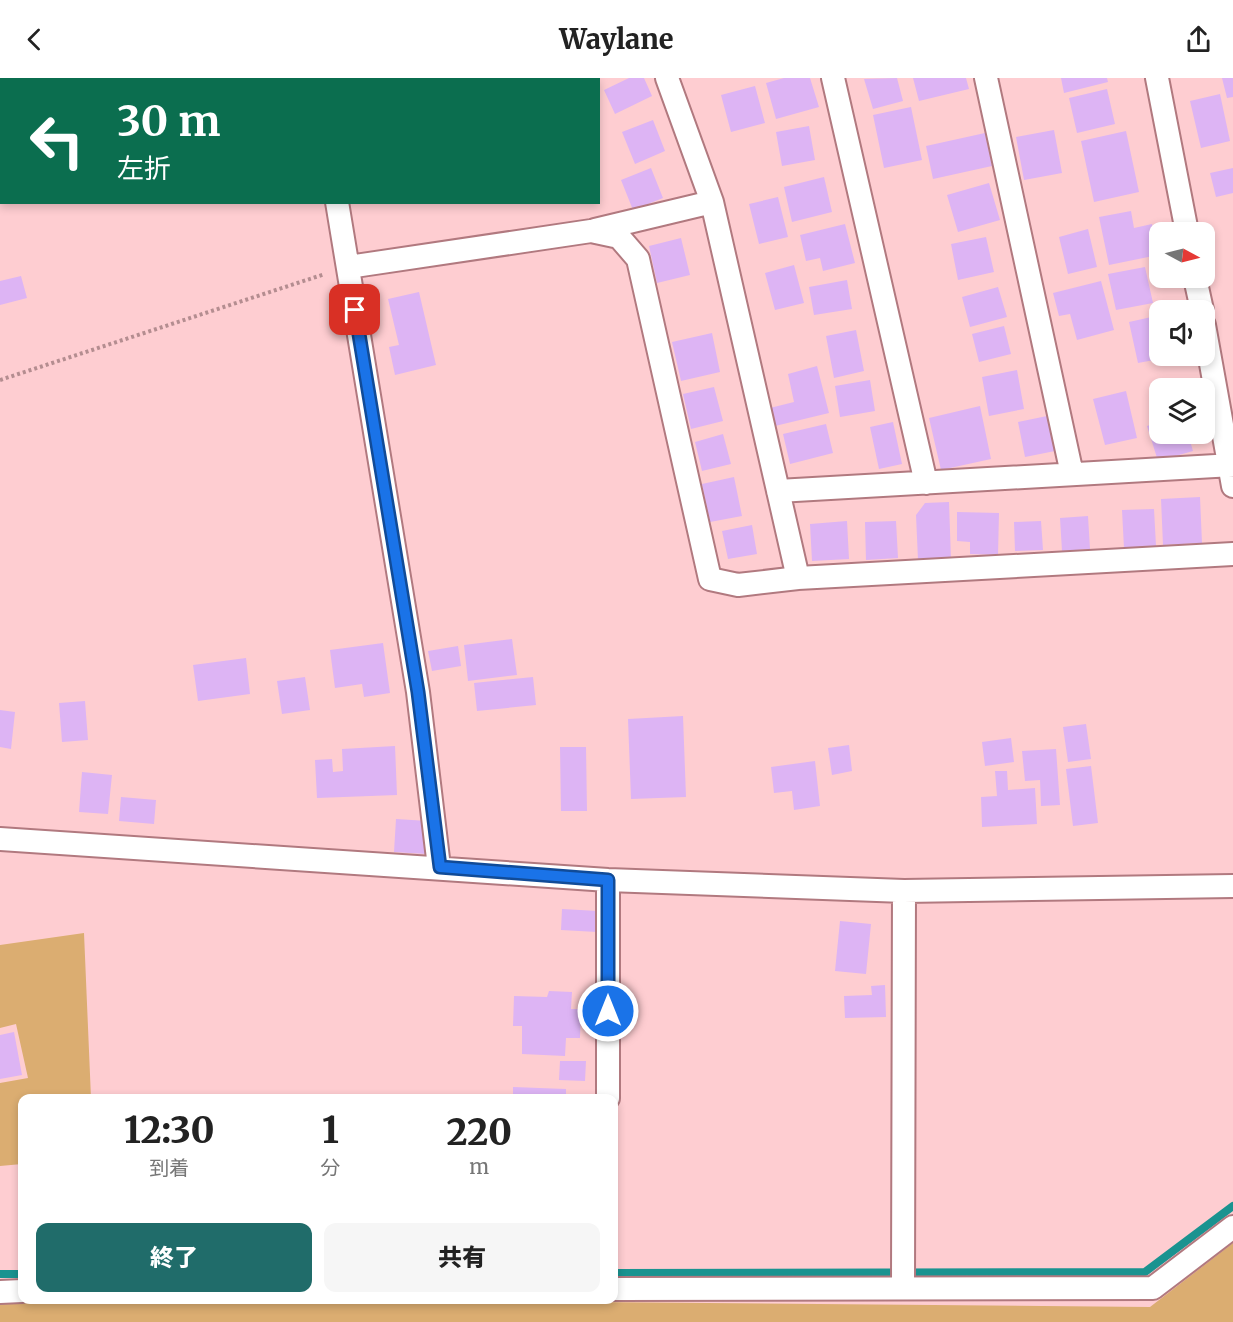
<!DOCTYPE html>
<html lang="ja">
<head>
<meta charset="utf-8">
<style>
	body { margin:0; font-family:Merriweather,"Noto Sans JP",serif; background:#f6f6f6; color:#222; height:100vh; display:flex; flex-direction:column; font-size:22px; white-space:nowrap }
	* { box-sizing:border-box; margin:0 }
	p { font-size:20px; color:#767676 }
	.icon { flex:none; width:33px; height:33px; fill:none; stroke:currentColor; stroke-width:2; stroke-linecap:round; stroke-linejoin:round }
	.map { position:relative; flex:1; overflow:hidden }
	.sheet { position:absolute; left:18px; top:1016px; width:600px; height:210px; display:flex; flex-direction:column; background:#fff; border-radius:12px; box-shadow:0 3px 9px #0003 }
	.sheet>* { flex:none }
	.banner { position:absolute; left:0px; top:0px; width:600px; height:126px; box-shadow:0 3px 9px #0003; background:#0b6e4f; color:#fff; overflow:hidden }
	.needle { width:39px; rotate:97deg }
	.buttons { position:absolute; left:1149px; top:144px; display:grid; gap:12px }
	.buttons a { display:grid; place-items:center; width:66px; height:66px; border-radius:12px; background:#fff; box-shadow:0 3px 9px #0003; font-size:30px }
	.pin { position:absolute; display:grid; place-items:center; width:51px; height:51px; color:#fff; margin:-26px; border-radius:12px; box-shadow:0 3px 9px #0006 }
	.me { position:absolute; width:66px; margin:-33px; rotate:0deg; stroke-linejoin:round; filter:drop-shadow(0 0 4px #0008) }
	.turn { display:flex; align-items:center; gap:21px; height:126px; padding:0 18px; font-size:27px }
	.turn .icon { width:78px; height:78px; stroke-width:2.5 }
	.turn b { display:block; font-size:42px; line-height:51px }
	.eta { display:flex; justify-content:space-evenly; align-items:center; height:102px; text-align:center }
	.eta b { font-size:36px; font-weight:800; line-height:42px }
	.primary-button { display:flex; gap:12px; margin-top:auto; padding:12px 18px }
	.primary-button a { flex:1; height:69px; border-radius:12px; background:#206c6a; color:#fff; font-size:24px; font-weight:800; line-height:69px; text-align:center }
	.primary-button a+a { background:#f6f6f6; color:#222 }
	header { display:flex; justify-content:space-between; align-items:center; height:78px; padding:0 18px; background:#fff; font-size:27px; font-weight:800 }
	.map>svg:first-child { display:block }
	.green { fill:#dbad71 }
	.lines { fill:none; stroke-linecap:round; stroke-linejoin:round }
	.stream { stroke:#1a9390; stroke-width:8 }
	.building { fill:#ddb4f4 }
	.minor-casing { stroke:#b1797f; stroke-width:26 }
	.path { stroke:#b48d90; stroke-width:4; stroke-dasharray:3 3; stroke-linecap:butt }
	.minor { stroke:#fff; stroke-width:22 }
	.route-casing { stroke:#114b97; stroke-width:15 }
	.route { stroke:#1a73e8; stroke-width:10 }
</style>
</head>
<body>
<header><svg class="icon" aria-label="back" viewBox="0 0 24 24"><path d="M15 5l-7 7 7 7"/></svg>Waylane<svg class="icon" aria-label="share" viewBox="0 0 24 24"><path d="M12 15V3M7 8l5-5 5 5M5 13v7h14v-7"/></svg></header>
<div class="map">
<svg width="1233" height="1244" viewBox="0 0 1233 1244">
	<rect width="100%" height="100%" fill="#fecdd1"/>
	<!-- green -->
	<path class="green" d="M84 855 91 1020H22V1086L0 1088V1005L28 1000 16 946 0 950V867Z
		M1233 1165V1244H0V1224H593L1150 1229Z"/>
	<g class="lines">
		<!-- stream -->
		<path class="stream" d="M614 1195 1145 1194 1233 1128
			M0 1196H22"/>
	</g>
	<!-- building -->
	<path class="building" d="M629 0H644L652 18 615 36 604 12Z
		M784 0H810L819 29 776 41 766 5Z
		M897 0 903 23 873 31 864 1Z
		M913 0H966L969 11 919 23Z
		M1061 0H1107L1108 4 1064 15Z
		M1222 0H1233V19L1227 20Z
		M755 8 765 45 731 54 721 17Z
		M1107 11 1115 46 1077 55 1069 20Z
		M1220 16 1230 63 1201 70 1190 23Z
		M911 29 922 82 884 90 873 37Z
		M653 42 665 73 635 86 622 54Z
		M809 48 815 82 782 88 776 54Z
		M1054 52 1062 95 1024 102 1016 59Z
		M1126 53 1139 114 1094 124 1081 63Z
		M985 55 992 88 933 101 926 68Z
		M651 90 663 120 633 132 621 102Z
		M1233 90V115L1216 119 1210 95Z
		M824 99 832 134 792 144 784 109Z
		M989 105 1000 142 958 154 947 117Z
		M778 119 788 159 759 166 749 126Z
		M1131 133 1134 150 1152 146 1158 177 1109 187 1099 139Z
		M845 146 855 185 823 193 820 180 806 183 800 157Z
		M1088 151 1097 189 1068 196 1059 159Z
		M986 159 994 194 958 202 951 166Z
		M681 160 690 197 657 205 649 168Z
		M794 187 804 225 775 232 765 195Z
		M1145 189 1153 225 1116 232 1108 196Z
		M21 198 27 220 0 227V203Z
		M847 202 852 231 814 237 809 209Z
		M1101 203 1114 252 1077 262 1070 236 1059 238 1053 215Z
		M998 209 1007 239 970 249 962 219Z
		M419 214 436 287 395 297 389 269 399 267 388 221Z
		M1156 238 1160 256V278L1165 280 1138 285 1129 244Z
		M1004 248 1011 276 979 284 972 256Z
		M856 252 864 293 834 300 826 258Z
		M712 255 720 294 681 303 672 264Z
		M817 288 829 335 775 348 770 330 794 324 788 296Z
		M1017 292 1024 331 989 338 982 299Z
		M870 302 875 333 840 339 835 308Z
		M714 309 723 343 691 351 683 316Z
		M1126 313 1137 360 1105 367 1093 321Z
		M980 328 991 381 941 392 929 340Z
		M1047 338 1055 373 1025 379 1018 344Z
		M893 344 902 386 879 391 870 349Z
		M1160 344V356H1188L1193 373 1158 383 1147 348Z
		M826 346 833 375 790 386 783 356Z
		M723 356 731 386 702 393 695 364Z
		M734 399 742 438 710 444 702 406Z
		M1200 419 1202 465 1163 467 1161 421Z
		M949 424 951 481 918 482 916 437 925 425Z
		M1154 431 1156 468 1124 470 1122 432Z
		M957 434 999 435 998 477 970 476V464L957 463Z
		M1088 438 1090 471 1062 473 1060 440Z
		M847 443 849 481 812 483 810 446Z
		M896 443 898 480 866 482 865 444Z
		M1041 443 1043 472 1015 473 1014 444Z
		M752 447 757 476 728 481 722 453Z
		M512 561 517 597 468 603 464 567Z
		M383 565 390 615 364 619 362 606 335 610 330 572Z
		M458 568 461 588 432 593 428 573Z
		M246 580 250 616 198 623 193 587Z
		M305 599 310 632 282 636 277 603Z
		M533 599 536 627 477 633 474 605Z
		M85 623 88 662 62 664 59 625Z
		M0 632 15 634 11 671 0 669Z
		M683 638 686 719 631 721 628 641Z
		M1086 646 1091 681 1068 684 1063 649Z
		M1011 660 1014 684 985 688 982 664Z
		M849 667 852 693 832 697 828 670Z
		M395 668 397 717 317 720 315 682 332 681 333 694 343 693 342 671Z
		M560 669H586L587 733H561Z
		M1056 671 1060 727 1041 728 1040 702 1025 703 1022 673Z
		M815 683 820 728 794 732 792 713 774 715 771 689Z
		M1091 688 1098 745 1073 748 1066 691Z
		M995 693H1007L1008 712 1035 710 1037 746 982 749 981 719 997 718Z
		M82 694 112 697 108 736 79 734Z
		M121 719 156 722 154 746 119 743Z
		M396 741 428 743 426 776 394 774Z
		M562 831 598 833 597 854 561 852Z
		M840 843 871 846 866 896 835 893Z
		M885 907 886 939 845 940 844 918 872 917 871 908Z
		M549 913 572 914 571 931H581L580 960H566L565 978 522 976V948H513L514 918 547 919Z
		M14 954 22 997 0 1001V957Z
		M560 983H586L585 1003 559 1002Z
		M513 1009 566 1011V1020H513Z"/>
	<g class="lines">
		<!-- minor casing -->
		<g class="minor-casing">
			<path id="minor" d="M314 0V2
				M667 0 712 124 798 500
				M833 0 926 405
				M986 0 1072 396
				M1157 0 1187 154
				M337 124 418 614 439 789
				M595 152 712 124
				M348 189 591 153 619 159 638 181 710 501 738 507 798 500 1233 476
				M1195 200 1202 232
				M1204 247 1233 408
				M778 413 1233 387
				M0 761 608 802 904 813 1233 808
				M608 802V1020
				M903 1208 904 813
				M614 1211 1153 1210 1233 1149
				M0 1214 22 1213"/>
		</g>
		<!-- path -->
		<path class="path" d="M0 302 325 196"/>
		<!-- minor -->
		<use href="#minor" class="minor"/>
	</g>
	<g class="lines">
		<!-- route casing -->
		<g class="route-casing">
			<path id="route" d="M355 232 418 614 440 789 608 802V933"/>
		</g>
		<!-- route -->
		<use href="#route" class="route"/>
	</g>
</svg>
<div class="buttons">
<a><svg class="needle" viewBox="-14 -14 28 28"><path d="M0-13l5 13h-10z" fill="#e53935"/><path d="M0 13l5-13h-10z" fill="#767676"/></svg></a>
<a><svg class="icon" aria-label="sound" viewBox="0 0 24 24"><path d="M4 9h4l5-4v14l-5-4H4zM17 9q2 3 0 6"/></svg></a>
<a><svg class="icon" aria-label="layers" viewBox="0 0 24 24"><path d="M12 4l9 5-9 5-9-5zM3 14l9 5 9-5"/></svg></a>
</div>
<div class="pin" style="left:355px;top:232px;background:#d93025"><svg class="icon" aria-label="arrive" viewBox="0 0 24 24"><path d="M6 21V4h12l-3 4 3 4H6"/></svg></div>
<svg class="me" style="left:608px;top:933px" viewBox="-20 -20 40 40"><circle r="17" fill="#1a73e8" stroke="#fff" stroke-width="3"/><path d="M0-11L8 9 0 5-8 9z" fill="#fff"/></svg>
<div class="banner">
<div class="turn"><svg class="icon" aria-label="left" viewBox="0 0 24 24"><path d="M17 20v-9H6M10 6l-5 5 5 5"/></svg><div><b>30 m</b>左折</div></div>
</div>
<section class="sheet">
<div class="eta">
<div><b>12:30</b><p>到着</p></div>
<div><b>1</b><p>分</p></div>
<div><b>220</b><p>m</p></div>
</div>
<div class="primary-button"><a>終了</a><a>共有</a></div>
</section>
</div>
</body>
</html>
